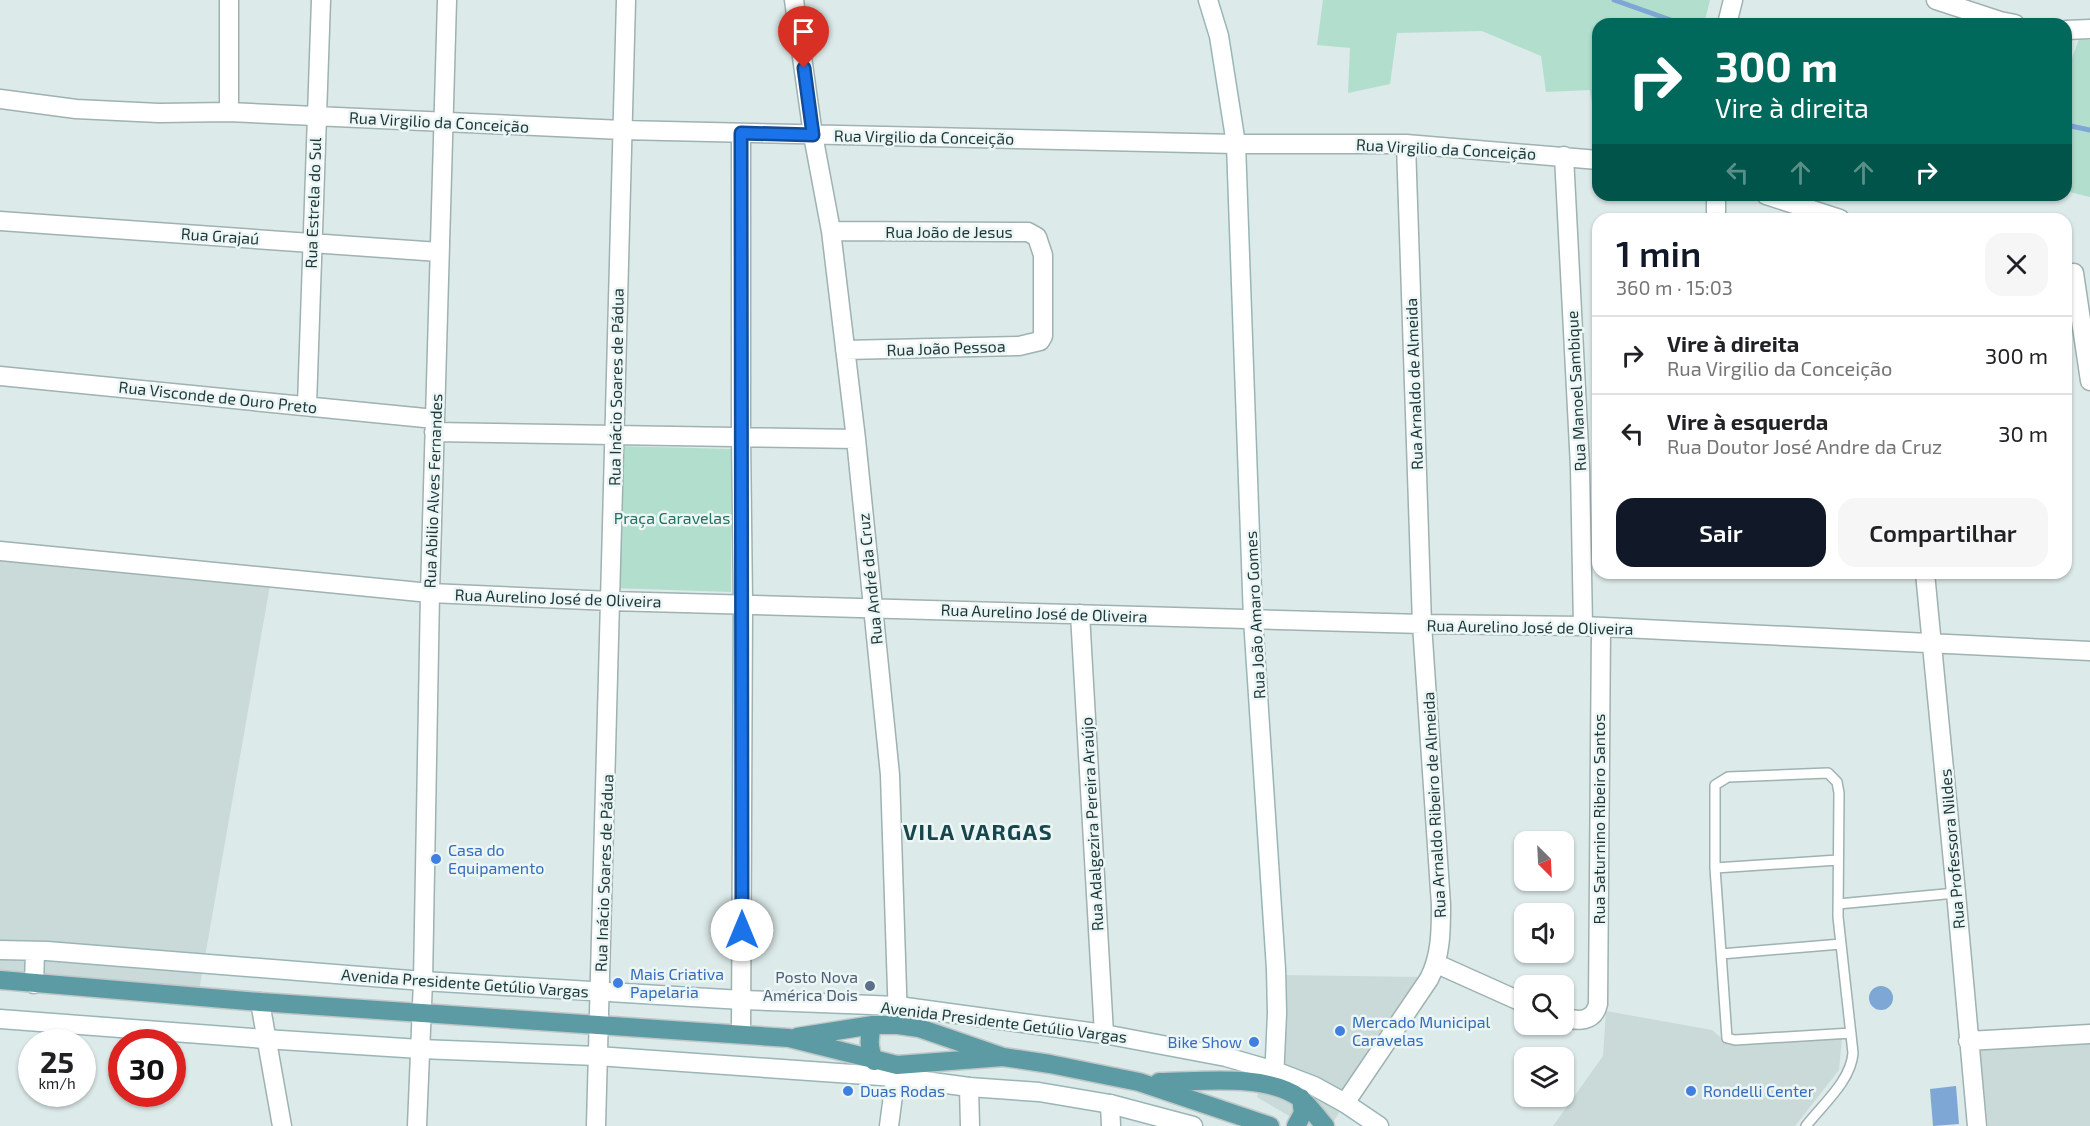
<!DOCTYPE html>
<html lang="pt">
<head>
<meta charset="utf-8">
<style>
	body { margin:0; font-family:"Exo 2",sans-serif; background:#f6f6f6; color:#202124; height:100vh; display:flex; flex-direction:column; font-size:22px; white-space:nowrap }
	* { box-sizing:border-box; margin:0 }
	p { font-size:20px; color:#757577 }
	.icon { flex:none; width:33px; height:33px; fill:none; stroke:currentColor; stroke-width:2; stroke-linecap:round; stroke-linejoin:round }
	.map { position:relative; flex:1; overflow:hidden }
	.side { position:absolute; left:1592px; top:213px; width:480px; height:366px; display:flex; flex-direction:column; background:#fff; border-radius:18px; box-shadow:0 2px 4px #0004 }
	.side>* { flex:none }
	.guide { position:absolute; left:1592px; top:18px; width:480px; height:183px; border-radius:18px; box-shadow:0 2px 4px #0004; background:#00695c; color:#fff; overflow:hidden }
	.needle { width:39px; rotate:156deg }
	.controls { position:absolute; left:1514px; top:831px; display:grid; gap:12px }
	.controls a { display:grid; place-items:center; width:60px; height:60px; border-radius:12px; background:#fff; box-shadow:0 2px 4px #0004; font-size:30px }
	.speed { position:absolute; left:18px; top:1029px; display:flex; gap:12px; font-size:30px; font-weight:700; text-align:center }
	.speed>* { display:grid; place-content:center; width:78px; height:78px; border-radius:50%; background:#fff; box-shadow:0 2px 4px #0004; line-height:1 }
	.speed small { font-size:15px; font-weight:400 }
	.speed .limit { border:9px solid #d22; background:#fff; color:#111 }
	.pin { position:absolute; display:grid; place-items:center; width:51px; height:51px; color:#fff; margin:-62px -26px; border-radius:50% 50% 50% 0; rotate:-45deg; box-shadow:0 0 6px #0007 }
	.pin .icon { rotate:45deg }
	.me { position:absolute; width:66px; margin:-33px; rotate:0deg; stroke-linejoin:round; filter:drop-shadow(0 0 4px #0008) }
	.turn { display:flex; align-items:center; gap:21px; height:126px; padding:0 24px; font-size:27px }
	.turn .icon { width:78px; height:78px; stroke-width:2.5 }
	.turn b { display:block; font-size:42px; line-height:51px }
	.lanes { display:flex; align-items:center; height:57px; padding:0 24px; background:#0003; justify-content:center; gap:30px; direction:ltr }
	.lanes .off { opacity:.35 }
	.round { display:grid; place-items:center; flex:none; width:63px; height:63px; border-radius:18px; background:#f6f6f6 }
	.summary { display:flex; align-items:center; justify-content:space-between; height:102px; padding:0 24px }
	h1 { font-size:36px; font-weight:600; line-height:45px; color:#111827 }
	.cta { display:flex; gap:12px; margin-top:auto; padding:12px 24px }
	.cta a { flex:1; height:69px; border-radius:18px; background:#111827; color:#fff; font-size:24px; font-weight:600; line-height:69px; text-align:center }
	.cta a+a { background:#f6f6f6; color:#202124 }
	ul { padding:0; list-style:none }
	li { display:flex; align-items:center; gap:18px; height:78px; padding:0 24px; border-top:2px solid #e0e0e0 }
	li div { flex:1 }
	li b { display:block; font-size:22px }
	li em { font-style:normal }
	.map>svg:first-child { display:block }
	.built { fill:#cadad8 }
	.green { fill:#b2dece }
	.water { fill:#7ea7d5 }
	.lines { fill:none; stroke-linecap:round; stroke-linejoin:round }
	.stream { stroke:#7ea7d5; stroke-width:5 }
	.lane-casing { stroke:#9fb1b1; stroke-width:12 }
	.street-casing { stroke:#9fb1b1; stroke-width:21 }
	.secondary-casing { stroke:#9ab5b6; stroke-width:21 }
	.primary-casing { stroke:#c0c7c8; stroke-width:21 }
	.lane { stroke:#fff; stroke-width:9 }
	.street { stroke:#fff; stroke-width:18 }
	.secondary { stroke:#fff; stroke-width:18 }
	.primary { stroke:#5c9ba3; stroke-width:18 }
	.route-casing { stroke:#114b97; stroke-width:15 }
	.route { stroke:#1a73e8; stroke-width:10 }
	.shop-dot { fill:#3f7fe0; stroke:#ecf6f5; stroke-width:2 }
	.service-dot { fill:#5c6f8a; stroke:#ecf6f5; stroke-width:2 }
	.labels { text-anchor:middle; stroke-width:5; stroke-linejoin:round; paint-order:stroke }
	.street-label { font-size:16px; fill:#1d373a; stroke:#ecf6f5 }
	.park-label { font-size:16px; fill:#247360; stroke:#ecf6f5 }
	.shop-label { font-size:16px; fill:#366cbe; stroke:#ecf6f5; text-anchor:start }
	.service-label { font-size:16px; fill:#4e5e75; stroke:#ecf6f5; text-anchor:end }
	.district-label { font-size:22px; font-weight:bold; letter-spacing:1.5px; fill:#18464d; stroke:#ecf6f5 }
</style>
</head>
<body>
<div class="map">
<svg width="2090" height="1126" viewBox="0 0 2090 1126">
	<rect width="100%" height="100%" fill="#dceae9"/>
	<!-- built -->
	<path class="built" d="M0 542 273 568 199 991 0 977Z
		M1284 975 1420 977 1331 1126H1306L1257 1097Z
		M1606 1011 1712 1030 1730 1045 1842 1038 1839 1070 1795 1126H1553L1603 1056Z
		M2090 1025V1126H1988L1978 1030Z"/>
	<!-- green -->
	<path class="green" d="M1323 0H1710L1704 24H1598L1597 137 1590 90 1546 92 1541 56 1482 31 1397 33 1390 84 1348 93 1350 48 1317 45Z
		M2079 39 2090 40V197L2066 191V74Z
		M615 446 731 449V592L612 588Z"/>
	<!-- water -->
	<path class="water" d="M1869 998a12 12 0 1 1 24 0a12 12 0 1 1-24 0Z
		M1956 1086 1959 1124 1933 1126 1930 1089Z"/>
	<g class="lines">
		<!-- stream -->
		<path class="stream" d="M1614 0 1682 24
			M2066 125 2090 130"/>
		<!-- lane casing -->
		<g class="lane-casing">
			<path id="lane" d="M1715 868 1838 860
				M1838 904 1956 893
				M1721 954 1841 944
				M1806 1126C1822 1105 1851 1081 1853 1053L1838 917 1839 793 1837 782 1828 773 1728 777 1715 785V868L1727 1038 1735 1040 1851 1033"/>
		</g>
		<!-- street casing -->
		<g class="street-casing">
			<path id="street" d="M794 0 813 135 831 231 856 439 890 775 898 1021
				M1936 0 2000 21 2015 24
				M1727 24 1733 0
				M2066 30 2090 29
				M0 99 76 109 159 113 229 112 622 130 1236 144H1406L1598 160
				M229 112V0
				M741 133V437L743 603 741 1034
				M1564 156 1580 467 1583 626
				M1716 195V219
				M1766 195 1840 219
				M0 221 439 252
				M831 231 1028 232 1037 237 1043 255V336L1040 341 1019 346 845 350
				M2074 273 2090 381
				M0 376 435 419
				M307 405 321 0
				M434 432 856 439
				M0 551 430 593 611 601 1422 624 1583 626 2090 651
				M1925 573 1956 893 1977 1126
				M1080 614 1104 1034
				M1437 964 1524 1003
				M260 1002 282 1126
				M1563 1017C1578 1022 1594 1022 1598 1004L1601 628
				M1968 1041 2090 1034
				M969 1087 970 1126
				M1345 1103 1429 979C1441 956 1441 931 1441 905L1422 624 1406 144
				M1110 1104 1111 1126
				M417 1126 423 981 430 593 447 0
				M596 1126 626 0
				M889 1126 897 1065"/>
		</g>
		<!-- secondary casing -->
		<g class="secondary-casing">
			<path id="secondary" d="M1208 0 1219 36 1236 144 1253 619 1276 969 1277 1013 1274 1081
				M0 950 47 951 423 981 742 1000 898 1006 1104 1034 1226 1057 1275 1071 1314 1086 1345 1103 1379 1126
				M34 984 35 951
				M0 1019 265 1039 420 1049 597 1056 895 1077 969 1087 1039 1092 1110 1104 1193 1126"/>
		</g>
		<!-- primary casing -->
		<g class="primary-casing">
			<path id="primary" d="M0 980 260 1002 789 1038 897 1065 1003 1057
				M873 1025C868 1038 869 1048 874 1061
				M797 1037 873 1025H898L919 1028 1003 1057 1050 1064 1139 1082 1270 1126
				M1159 1082C1201 1082 1265 1073 1300 1098 1309 1105 1317 1117 1325 1126
				M1296 1126 1303 1113 1301 1098"/>
		</g>
		<!-- lane -->
		<use href="#lane" class="lane"/>
		<!-- street -->
		<use href="#street" class="street"/>
		<!-- secondary -->
		<use href="#secondary" class="secondary"/>
		<!-- primary -->
		<use href="#primary" class="primary"/>
	</g>
	<g class="lines">
		<!-- route casing -->
		<g class="route-casing">
			<path id="route" d="M742 930 741 133 813 135 804 68"/>
		</g>
		<!-- route -->
		<use href="#route" class="route"/>
	</g>
	<!-- markers -->
	<g class="shop-dot">
		<circle cx="436" cy="859" r="6"/>
		<circle cx="618" cy="983" r="6"/>
		<circle cx="1340" cy="1031" r="6"/>
		<circle cx="1254" cy="1042" r="6"/>
		<circle cx="848" cy="1091" r="6"/>
		<circle cx="1691" cy="1091" r="6"/>
	</g>
	<circle class="service-dot" cx="870" cy="986" r="6"/>
	<g class="labels">
		<!-- street labels -->
		<g class="street-label">
			<text transform="translate(439 122) rotate(3)" y="6">Rua Virgilio da Conceição</text>
			<text transform="translate(924 137) rotate(1)" y="6">Rua Virgilio da Conceição</text>
			<text transform="translate(1446 149) rotate(3)" y="6">Rua Virgilio da Conceição</text>
			<text transform="translate(313 203) rotate(-88)" y="6">Rua Estrela do Sul</text>
			<text x="949" y="238">Rua João de Jesus</text>
			<text transform="translate(220 236) rotate(4)" y="6">Rua Grajaú</text>
			<text transform="translate(946 348) rotate(-2)" y="6">Rua João Pessoa</text>
			<text transform="translate(1414 384) rotate(-92)" y="6">Rua Arnaldo de Almeida</text>
			<text transform="translate(616 387) rotate(-89)" y="6">Rua Inácio Soares de Pádua</text>
			<text transform="translate(1576 391) rotate(-93)" y="6">Rua Manoel Sambique</text>
			<text transform="translate(218 397) rotate(6)" y="6">Rua Visconde de Ouro Preto</text>
			<text transform="translate(433 491) rotate(-88)" y="6">Rua Abilio Alves Fernandes</text>
			<text transform="translate(870 579) rotate(-96)" y="6">Rua André da Cruz</text>
			<text transform="translate(558 598) rotate(2)" y="6">Rua Aurelino José de Oliveira</text>
			<text transform="translate(1044 613) rotate(2)" y="6">Rua Aurelino José de Oliveira</text>
			<text transform="translate(1255 615) rotate(-93)" y="6">Rua João Amaro Gomes</text>
			<text transform="translate(1530 627) rotate(1)" y="6">Rua Aurelino José de Oliveira</text>
			<text transform="translate(1434 805) rotate(-93)" y="6">Rua Arnaldo Ribeiro de Almeida</text>
			<text transform="translate(1599 819) rotate(-90)" y="6">Rua Saturnino Ribeiro Santos</text>
			<text transform="translate(1092 824) rotate(-93)" y="6">Rua Adalgezira Pereira Araújo</text>
			<text transform="translate(1952 849) rotate(-95)" y="6">Rua Professora Nildes</text>
			<text transform="translate(604 873) rotate(-88)" y="6">Rua Inácio Soares de Pádua</text>
			<text transform="translate(465 983) rotate(4)" y="6">Avenida Presidente Getúlio Vargas</text>
			<text transform="translate(1004 1022) rotate(7)" y="6">Avenida Presidente Getúlio Vargas</text>
		</g>
		<!-- park labels -->
		<g class="park-label">
			<text x="672" y="524">Praça Caravelas</text>
		</g>
		<!-- shop labels -->
		<g class="shop-label">
			<text x="448" y="856">Casa do<tspan x="448" dy="18">Equipamento</tspan></text>
			<text x="630" y="980">Mais Criativa<tspan x="630" dy="18">Papelaria</tspan></text>
			<text x="1352" y="1028">Mercado Municipal<tspan x="1352" dy="18">Caravelas</tspan></text>
			<text x="1242" y="1048" text-anchor="end">Bike Show</text>
			<text x="860" y="1097">Duas Rodas</text>
			<text x="1703" y="1097">Rondelli Center</text>
		</g>
		<!-- service labels -->
		<g class="service-label">
			<text x="858" y="983">Posto Nova<tspan x="858" dy="18">América Dois</tspan></text>
		</g>
		<!-- district labels -->
		<g class="district-label">
			<text x="978" y="840">VILA VARGAS</text>
		</g>
	</g>
</svg>
<div class="controls">
<a><svg class="needle" viewBox="-14 -14 28 28"><path d="M0-13l5 13h-10z" fill="#e53935"/><path d="M0 13l5-13h-10z" fill="#757577"/></svg></a>
<a><svg class="icon" aria-label="sound" viewBox="0 0 24 24"><path d="M4 9h4l5-4v14l-5-4H4zM17 9q2 3 0 6"/></svg></a>
<a><svg class="icon" aria-label="search" viewBox="0 0 24 24"><circle cx="10" cy="10" r="6"/><path d="M15 15l6 6"/></svg></a>
<a><svg class="icon" aria-label="layers" viewBox="0 0 24 24"><path d="M12 4l9 5-9 5-9-5zM3 14l9 5 9-5"/></svg></a>
</div>
<div class="speed"><div>25<small>km/h</small></div><div class="limit">30</div></div>
<div class="pin" style="left:804px;top:68px;background:#d93025"><svg class="icon" aria-label="arrive" viewBox="0 0 24 24"><path d="M6 21V4h12l-3 4 3 4H6"/></svg></div>
<svg class="me" style="left:742px;top:930px" viewBox="-20 -20 40 40"><circle r="19" fill="#fff"/><path d="M0-13L10 11 0 6-10 11z" fill="#1a73e8"/></svg>
<div class="guide">
<div class="turn"><svg class="icon" aria-label="right" viewBox="0 0 24 24"><path d="M7 20v-9h11M14 6l5 5-5 5"/></svg><div><b>300 m</b>Vire à direita</div></div>
<div class="lanes"><svg class="icon off" aria-label="left" viewBox="0 0 24 24"><path d="M17 20v-9H6M10 6l-5 5 5 5"/></svg><svg class="icon off" aria-label="ahead" viewBox="0 0 24 24"><path d="M12 20V5M6 11l6-6 6 6"/></svg><svg class="icon off" aria-label="ahead" viewBox="0 0 24 24"><path d="M12 20V5M6 11l6-6 6 6"/></svg><svg class="icon" aria-label="right" viewBox="0 0 24 24"><path d="M7 20v-9h11M14 6l5 5-5 5"/></svg></div>
</div>
<section class="side">
<div class="summary"><div><h1>1 min</h1><p>360 m · 15:03</p></div><a class="round"><svg class="icon" aria-label="close" viewBox="0 0 24 24"><path d="M6 6l12 12M18 6L6 18"/></svg></a></div>
<ul>
<li><svg class="icon" aria-label="right" viewBox="0 0 24 24"><path d="M7 20v-9h11M14 6l5 5-5 5"/></svg><div><b>Vire à direita</b><p>Rua Virgilio da Conceição</p></div><em>300 m</em></li>
<li><svg class="icon" aria-label="left" viewBox="0 0 24 24"><path d="M17 20v-9H6M10 6l-5 5 5 5"/></svg><div><b>Vire à esquerda</b><p>Rua Doutor José Andre da Cruz</p></div><em>30 m</em></li>
</ul>
<div class="cta"><a>Sair</a><a>Compartilhar</a></div>
</section>
</div>
</body>
</html>
